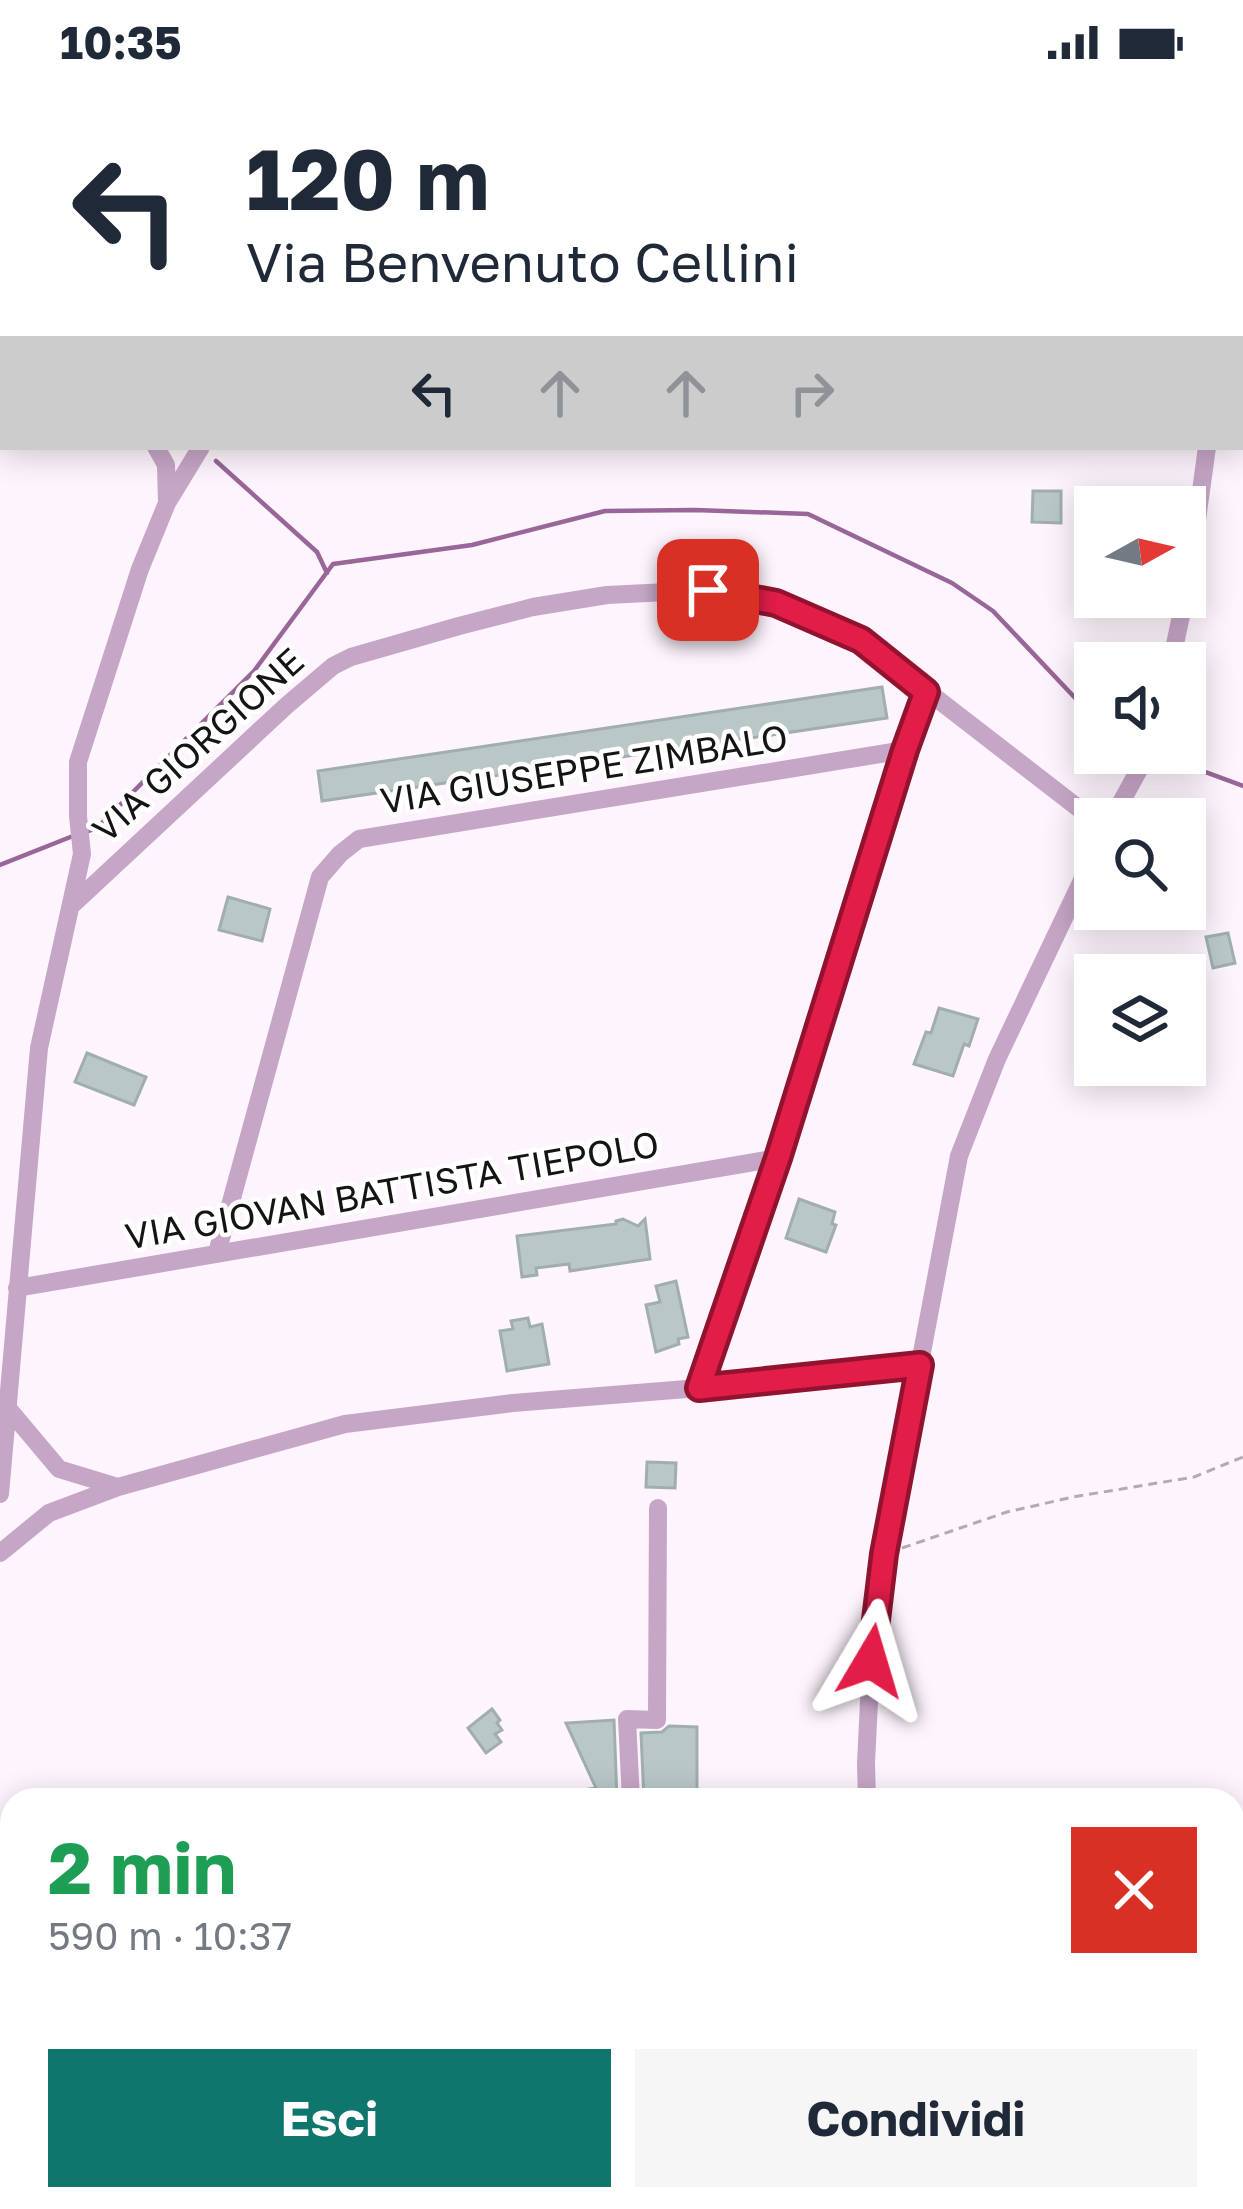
<!DOCTYPE html>
<html lang="it">
<head>
<meta charset="utf-8">
<style>
	body { margin:0; font-family:"Golos Text",sans-serif; background:#f6f6f7; color:#1f2937; height:100vh; display:flex; flex-direction:column; font-size:45px; white-space:nowrap }
	* { box-sizing:border-box; margin:0 }
	p { font-size:39px; color:#747a83 }
	.icon { flex:none; width:66px; height:66px; fill:none; stroke:currentColor; stroke-width:2; stroke-linecap:round; stroke-linejoin:round }
	.map { position:relative; flex:1; overflow:hidden }
	.side { position:absolute; left:0px; top:1704px; width:1245px; height:423px; display:flex; flex-direction:column; background:#fff; border-radius:36px 36px 0 0; box-shadow:0 6px 30px #0003 }
	.side>* { flex:none }
	.guide { position:absolute; left:0px; top:0px; width:1245px; height:366px; box-shadow:0 6px 30px #0003; background:#fff; color:#1f2937; overflow:hidden }
	.needle { width:78px; rotate:82deg }
	.tools { position:absolute; left:1074px; top:402px; display:grid; gap:24px }
	.tools a { display:grid; place-items:center; width:132px; height:132px; border-radius:0px; background:#fff; box-shadow:0 6px 30px #0003; font-size:60px }
	.pin { position:absolute; display:grid; place-items:center; width:102px; height:102px; color:#fff; margin:-51px; border-radius:24px; box-shadow:0 6px 18px #0006 }
	.me { position:absolute; width:132px; margin:-66px; rotate:7deg; stroke-linejoin:round; filter:drop-shadow(0 0 9px #0008) }
	.turn { display:flex; align-items:center; gap:42px; height:252px; padding:0 48px; font-size:54px }
	.turn .icon { width:156px; height:156px; stroke-width:2.5 }
	.turn b { display:block; font-size:84px; line-height:102px }
	.lanes { display:flex; align-items:center; height:114px; padding:0 48px; background:#0003; justify-content:center; gap:60px; direction:ltr }
	.lanes .off { opacity:.35 }
	.round { display:grid; place-items:center; flex:none; width:126px; height:126px; border-radius:0px; background:#f6f6f7 }
	.overview { display:flex; align-items:center; justify-content:space-between; height:204px; padding:0 48px }
	h1 { font-size:72px; font-weight:700; line-height:90px; color:#1e9e55 }
	.action { display:flex; gap:24px; margin-top:auto; padding:24px 48px }
	.action a { flex:1; height:138px; border-radius:0px; background:#0f766e; color:#fff; font-size:48px; font-weight:700; line-height:138px; text-align:center }
	.action a+a { background:#f6f6f7; color:#1f2937 }
	.status { display:flex; justify-content:space-between; align-items:center; height:84px; padding:0 60px; background:#fff; direction:ltr }
	.status svg { height:33px; fill:currentColor }
	.map>svg:first-child { display:block }
	.lines { fill:none; stroke-linecap:round; stroke-linejoin:round }
	.stream { stroke:#986698; stroke-width:4.5 }
	.building { fill:#b9c7c7; stroke:#a0aeae; stroke-width:3 }
	.path { stroke:#b2abb2; stroke-width:3; stroke-dasharray:9 6; stroke-linecap:butt }
	.minor { stroke:#c6a6c6; stroke-width:18 }
	.major { stroke:#9a609a; stroke-width:24 }
	.route-casing { stroke:#92132f; stroke-width:30 }
	.route { stroke:#e11d48; stroke-width:21 }
	.labels { text-anchor:middle; stroke-width:9; stroke-linejoin:round; paint-order:stroke }
	.street-label { font-size:36px; fill:#161316; stroke:#fff }
</style>
</head>
<body>
<div class="status"><b>10:35</b><svg viewBox="0 0 49 12"><path d="M0 12V9h3v3zM5 12V6h3v6zM10 12V3h3v9zM15 12V0h3v12zM26 1h20v11H26zM47 4h2v5h-2z"/></svg></div>
<div class="map">
<svg width="1243" height="2125" viewBox="0 0 1243 2125">
	<rect width="100%" height="100%" fill="#fef4fd"/>
	<g class="lines">
		<!-- stream -->
		<path class="stream" d="M119 0 121 3
			M216 377 317 468 327 489
			M1154 669 1243 702
			M83 749 97 744 254 587 333 480 472 461 605 427 695 426 808 430 952 499 993 527 1095 635
			M0 781 73 752"/>
	</g>
	<!-- building -->
	<path class="building" d="M1033 407H1061V439L1032 438Z
		M882 603 887 634 322 717 318 687Z
		M228 813 270 825 262 857 219 846Z
		M1228 849 1235 879 1213 884 1206 853Z
		M939 924 978 935 969 962 964 960 953 992 914 980 926 948 931 949Z
		M87 969 146 993 134 1021 75 998Z
		M799 1115 835 1128 832 1140 836 1141 826 1168 786 1154Z
		M623 1135 638 1142 645 1135 650 1175 570 1187 569 1180 536 1184 537 1191 522 1193 517 1152 616 1140V1137Z
		M676 1197 688 1253 678 1255 679 1260 656 1268 646 1221 660 1218 656 1202Z
		M528 1234 530 1243 542 1240 549 1280 507 1287 500 1247 513 1245 511 1237Z
		M647 1378 676 1379 675 1404 646 1403Z
		M492 1625 500 1636 497 1639 502 1646 495 1650 501 1658 486 1669 468 1644Z
		M614 1636 617 1716H570V1708L596 1704 566 1639Z
		M669 1642 697 1643V1716H644L641 1649 662 1648Z"/>
	<g class="lines">
		<!-- path -->
		<path class="path" d="M902 1464 1007 1428 1073 1413 1194 1393 1243 1373"/>
		<!-- minor -->
		<path class="minor" d="M155 0V3
			M1242 160 1243 154
			M156 363 166 381 167 419
			M1171 579 1189 494 1207 363
			M1112 735 1148 669
			M70 823 286 622 333 582 351 573 459 542 533 523 607 511 708 506 776 519 861 556 1095 737
			M217 1169 320 793 340 770 359 755 905 666
			M17 1204 778 1074
			M699 1304 778 1074 905 666 926 608
			M6 1322 59 1385 118 1403
			M0 1410 39 964 82 770 78 732V678L140 485 167 419 201 363
			M0 1469 49 1429 118 1403 345 1340 513 1319 699 1304 920 1281
			M631 1716 627 1635 657 1636 658 1424
			M867 1716 866 1679 871 1577 884 1470 959 1072 997 975 1095 769
			M0 1832 12 1830
			M0 1859 12 1929
			M59 2115 62 2125
			M255 2125 256 2115
			M835 2125 837 2115"/>
		<!-- major -->
		<path class="major" d="M861 3 868 0
			M0 331H3"/>
	</g>
	<g class="lines">
		<!-- route casing -->
		<g class="route-casing">
			<path id="route" d="M708 506 776 519 861 556 926 608 905 666 778 1074 699 1304 920 1281 884 1470 871 1577"/>
		</g>
		<!-- route -->
		<use href="#route" class="route"/>
	</g>
	<g class="labels">
		<!-- street labels -->
		<g class="street-label">
			<text transform="translate(198 661) rotate(-42)" y="13">VIA GIORGIONE</text>
			<text transform="translate(584 685) rotate(-9)" y="13">VIA GIUSEPPE ZIMBALO</text>
			<text transform="translate(392 1106) rotate(-10)" y="13">VIA GIOVAN BATTISTA TIEPOLO</text>
		</g>
	</g>
</svg>
<div class="tools">
<a><svg class="needle" viewBox="-14 -14 28 28"><path d="M0-13l5 13h-10z" fill="#e53935"/><path d="M0 13l5-13h-10z" fill="#747a83"/></svg></a>
<a><svg class="icon" aria-label="sound" viewBox="0 0 24 24"><path d="M4 9h4l5-4v14l-5-4H4zM17 9q2 3 0 6"/></svg></a>
<a><svg class="icon" aria-label="search" viewBox="0 0 24 24"><circle cx="10" cy="10" r="6"/><path d="M15 15l6 6"/></svg></a>
<a><svg class="icon" aria-label="layers" viewBox="0 0 24 24"><path d="M12 4l9 5-9 5-9-5zM3 14l9 5 9-5"/></svg></a>
</div>
<div class="pin" style="left:708px;top:506px;background:#d93025"><svg class="icon" aria-label="arrive" viewBox="0 0 24 24"><path d="M6 21V4h12l-3 4 3 4H6"/></svg></div>
<svg class="me" style="left:871px;top:1577px" viewBox="-20 -20 40 40"><path d="M0-17L14 15 0 8-14 15z" fill="#e11d48" stroke="#fff" stroke-width="4"/></svg>
<div class="guide">
<div class="turn"><svg class="icon" aria-label="left" viewBox="0 0 24 24"><path d="M17 20v-9H6M10 6l-5 5 5 5"/></svg><div><b>120 m</b>Via Benvenuto Cellini</div></div>
<div class="lanes"><svg class="icon" aria-label="left" viewBox="0 0 24 24"><path d="M17 20v-9H6M10 6l-5 5 5 5"/></svg><svg class="icon off" aria-label="ahead" viewBox="0 0 24 24"><path d="M12 20V5M6 11l6-6 6 6"/></svg><svg class="icon off" aria-label="ahead" viewBox="0 0 24 24"><path d="M12 20V5M6 11l6-6 6 6"/></svg><svg class="icon off" aria-label="right" viewBox="0 0 24 24"><path d="M7 20v-9h11M14 6l5 5-5 5"/></svg></div>
</div>
<section class="side">
<div class="overview"><div><h1>2 min</h1><p>590 m · 10:37</p></div><a class="round" style="background:#d93025;color:#fff"><svg class="icon" aria-label="close" viewBox="0 0 24 24"><path d="M6 6l12 12M18 6L6 18"/></svg></a></div>
<div class="action"><a>Esci</a><a>Condividi</a></div>
</section>
</div>
</body>
</html>
